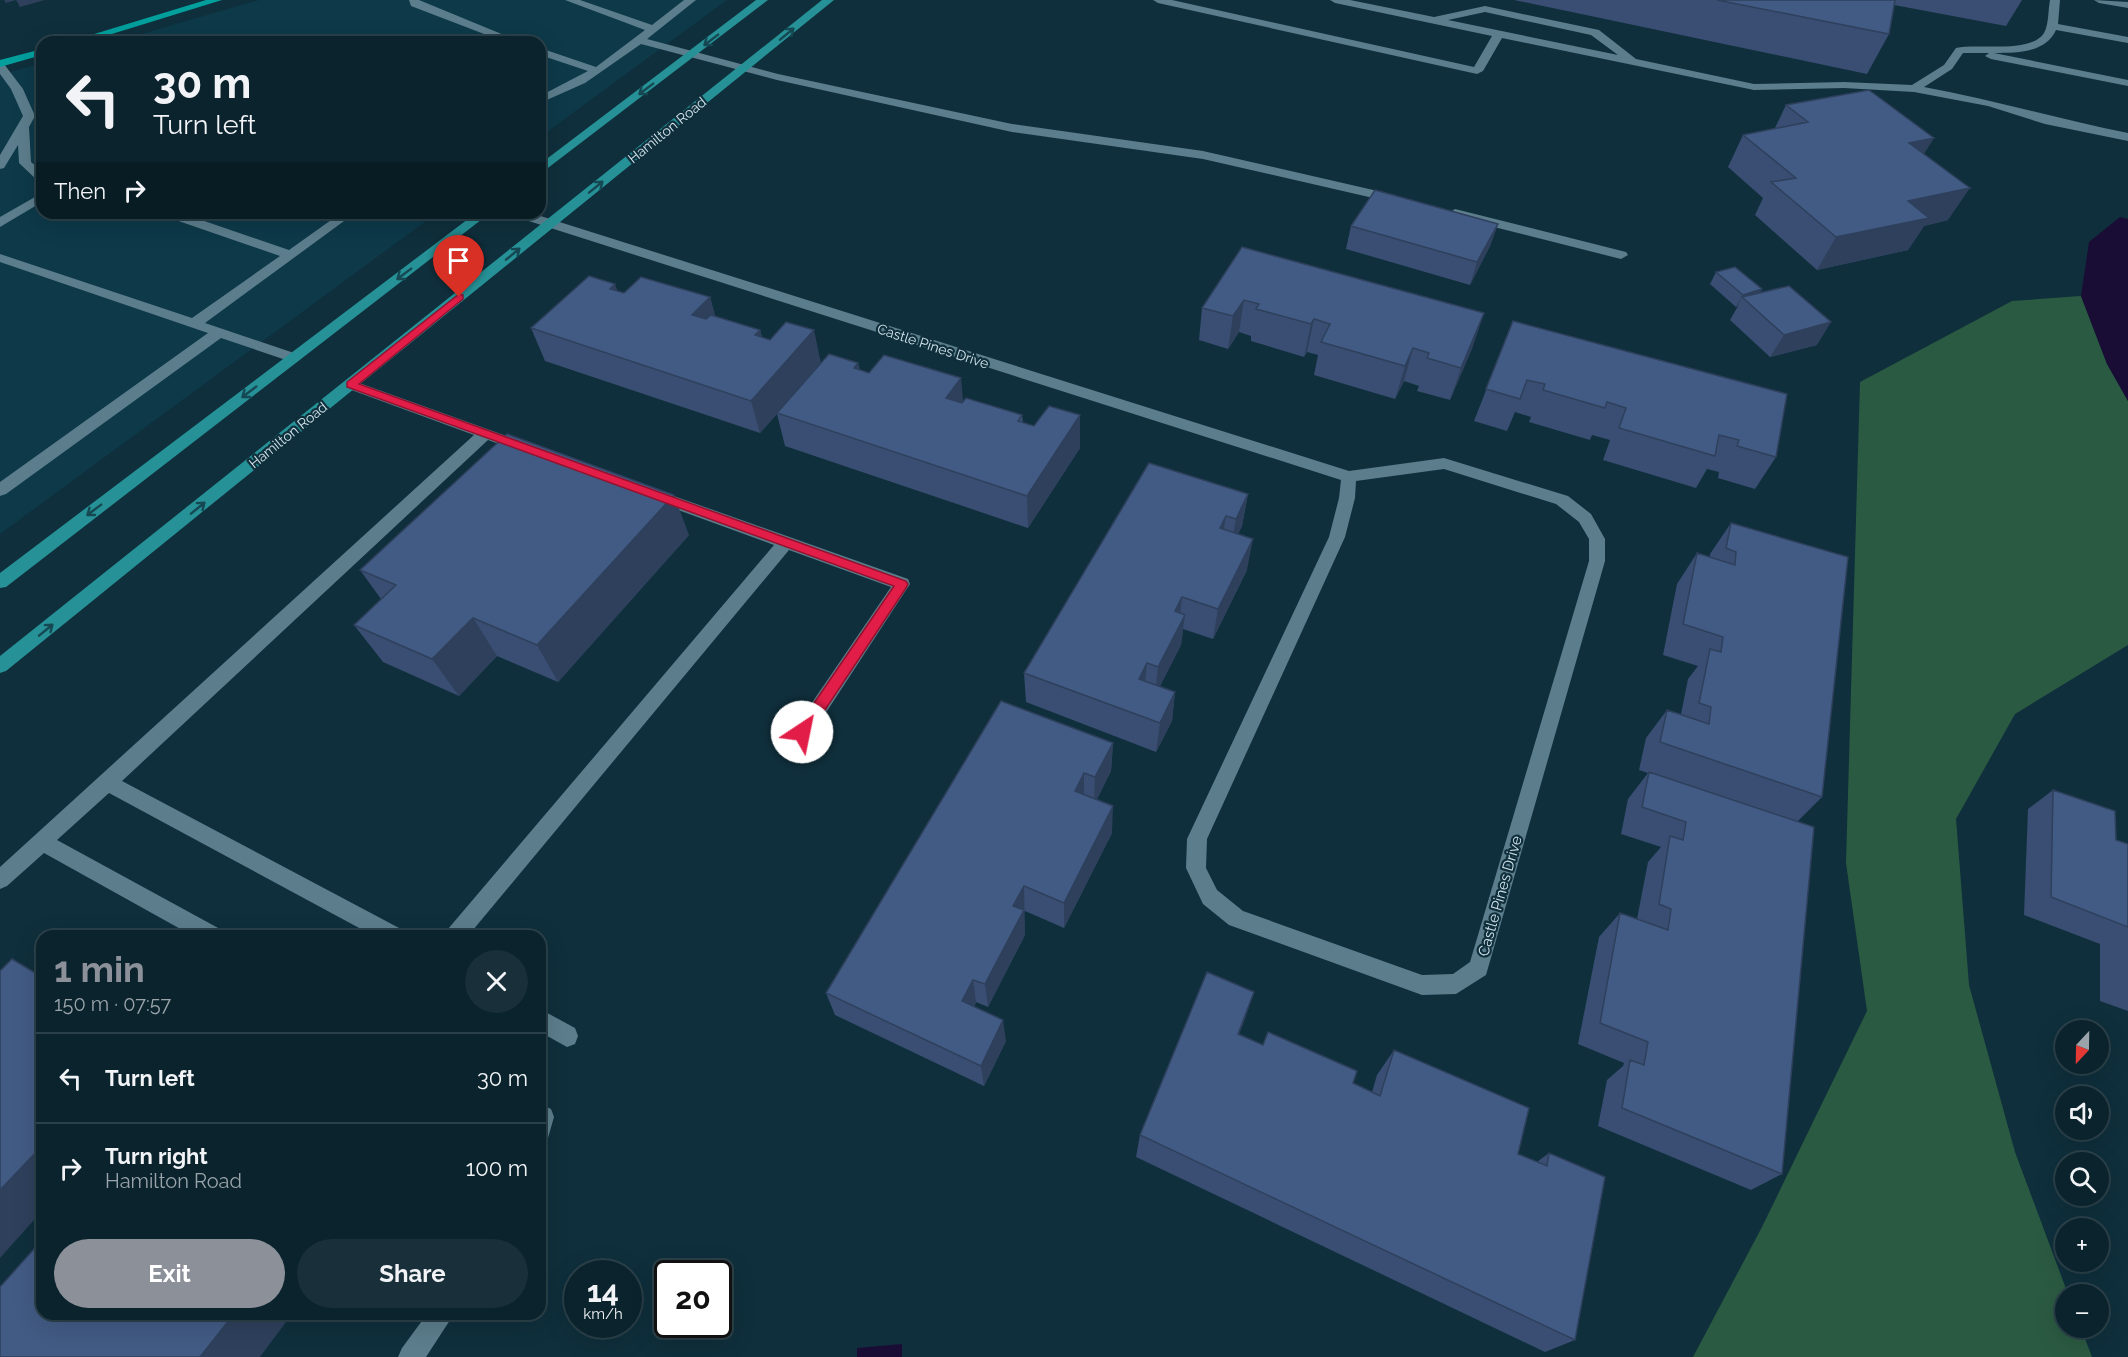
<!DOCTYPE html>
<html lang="en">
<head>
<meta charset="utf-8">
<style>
	body { margin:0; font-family:Raleway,sans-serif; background:#192f39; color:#f1f3f6; height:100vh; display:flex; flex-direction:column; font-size:22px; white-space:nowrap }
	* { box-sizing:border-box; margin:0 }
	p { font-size:20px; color:#9aa4aa }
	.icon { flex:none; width:33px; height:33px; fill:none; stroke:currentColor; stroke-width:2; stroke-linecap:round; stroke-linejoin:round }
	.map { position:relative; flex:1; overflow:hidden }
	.drawer { position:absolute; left:36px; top:930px; width:510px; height:390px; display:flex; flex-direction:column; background:#0b232d; border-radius:18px; box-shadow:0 6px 24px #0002,0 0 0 2px #2b4049 }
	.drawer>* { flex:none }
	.banner { position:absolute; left:36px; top:36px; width:510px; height:183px; border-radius:18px; box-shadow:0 6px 24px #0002,0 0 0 2px #2b4049; background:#0b232d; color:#f1f3f6; overflow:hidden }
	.needle { width:39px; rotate:202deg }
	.controls { position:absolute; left:2055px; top:1020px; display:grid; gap:12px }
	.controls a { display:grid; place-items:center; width:54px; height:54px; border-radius:50%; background:#0b232d; box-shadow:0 6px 24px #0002,0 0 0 2px #2b4049; font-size:30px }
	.speed { position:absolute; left:564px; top:1260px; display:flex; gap:12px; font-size:30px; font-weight:700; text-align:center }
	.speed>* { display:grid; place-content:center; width:78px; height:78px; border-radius:50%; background:#0b232d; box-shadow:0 6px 24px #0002,0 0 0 2px #2b4049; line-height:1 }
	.speed small { font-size:15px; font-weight:400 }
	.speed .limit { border:3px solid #111; border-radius:9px; background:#fff; color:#111 }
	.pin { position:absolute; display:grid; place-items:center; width:51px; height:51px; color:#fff; margin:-62px -26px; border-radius:50% 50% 50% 0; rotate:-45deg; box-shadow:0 0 6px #0007 }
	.pin .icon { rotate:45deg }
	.me { position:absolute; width:66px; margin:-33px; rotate:34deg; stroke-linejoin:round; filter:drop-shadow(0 0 4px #0008) }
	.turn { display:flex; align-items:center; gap:21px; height:126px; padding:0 18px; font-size:27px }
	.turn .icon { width:78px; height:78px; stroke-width:2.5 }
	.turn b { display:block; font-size:42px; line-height:51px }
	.then { display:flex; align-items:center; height:57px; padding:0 18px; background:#0003; gap:12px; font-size:22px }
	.round { display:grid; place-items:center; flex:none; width:63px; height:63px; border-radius:32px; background:#192f39 }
	.head { display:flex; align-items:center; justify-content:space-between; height:102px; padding:0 18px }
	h1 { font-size:36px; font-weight:700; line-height:45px; color:#8c9099 }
	.button { display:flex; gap:12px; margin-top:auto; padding:12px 18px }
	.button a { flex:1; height:69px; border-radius:36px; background:#8c9099; color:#fff; font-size:24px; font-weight:700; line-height:69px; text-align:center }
	.button a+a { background:#192f39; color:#f1f3f6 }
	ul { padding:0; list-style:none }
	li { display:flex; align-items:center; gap:18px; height:90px; padding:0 18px; border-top:2px solid #2b4049 }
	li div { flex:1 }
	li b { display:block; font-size:22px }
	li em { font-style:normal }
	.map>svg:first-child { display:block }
	.built { fill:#0d3949 }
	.green { fill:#2b5a42 }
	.water { fill:#1a0d35 }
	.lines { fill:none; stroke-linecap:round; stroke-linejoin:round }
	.lane { fill:#5c7d8c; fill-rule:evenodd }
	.street { fill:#5c7d8c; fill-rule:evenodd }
	.primary { fill:#269196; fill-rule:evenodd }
	.highway { fill:#029f9d; fill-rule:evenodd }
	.wall { fill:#394e72 }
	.shaded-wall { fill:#2e405c }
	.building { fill:#425b84; stroke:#2e405c; stroke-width:1.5 }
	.oneway { stroke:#154852 }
	.route { fill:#e11d48; stroke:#92132f; stroke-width:1.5 }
	.labels { text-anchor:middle; stroke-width:4.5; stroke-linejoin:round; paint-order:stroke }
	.far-street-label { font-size:14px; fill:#d2e4ec; stroke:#0f2f3c }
	.street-label { font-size:15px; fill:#d2e4ec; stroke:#0f2f3c }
</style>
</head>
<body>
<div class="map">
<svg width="2128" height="1357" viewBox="0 0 2128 1357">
	<rect width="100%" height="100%" fill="#0f2f3c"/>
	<!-- built -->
	<path class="built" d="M259 0H727L540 137V42H114Z
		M42 63V213H437L0 534V75Z"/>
	<!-- green -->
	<path class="green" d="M2081 296 2107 364 2128 401V645L2015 714 1956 819 1969 985 2015 1152 2068 1294H2066V1328H2081L2092 1357H1693L1762 1227 1867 1011 1846 863 1860 382 2012 301Z"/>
	<!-- water -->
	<path class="water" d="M2120 217 2128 219V401L2107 364 2081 296 2089 242Z
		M902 1344V1357H857V1348Z"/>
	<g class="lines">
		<!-- lane -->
		<path class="lane" d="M409 0H419L521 42H505L411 6Z
			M565 0H580L652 25 684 0H696L647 39 778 74 1012 124 1203 151 1395 195 1401 199 1395 203 1203 159 1012 132 777 80 641 44 585 83 540 103V96L588 71 540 55V48L596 67 645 30Z
			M1153 0H1172L1474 67 1492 36 1335 3 1330 0H1350L1434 17 1485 6 1599 30 1636 59 1754 84 1844 82 1912 85 1944 65 1956 48C1977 43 2031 54 2044 33 2049 24 2048 10 2050 0H2060L2058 24 2128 37V43L2056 30C2046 53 2016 53 1994 53L2128 80V86L1991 59 1985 56 1989 53H1963L1952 69 1924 87C1993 100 2060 119 2128 133V141L2045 124 1988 106 1914 92 1844 88 1754 90 1502 38 1483 71 1477 74 1158 3ZM1485 12 1591 35 1618 55 1448 20Z
			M2094 0 2128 2V8L2099 3Z
			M0 63 4 64 23 89 35 116 29 127 31 162 42 171V182L38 181 19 163 18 145 4 168 0 169V155L23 116 11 89 0 74Z
			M42 193V202L0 227V217Z
			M1455 209 1626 252 1628 255 1621 259 1450 216 1449 213Z
			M163 213H181L289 250 341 213H355L205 323 300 355 302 358 295 363 221 338 6 494 0 496V482L208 333 0 262V254L192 318 280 256 164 216Z
			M351 380 529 444 532 448 529 452 524 453 488 440 122 781 401 929 404 936H374L109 793 57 840 220 929 223 936H193L44 853 7 886 0 889V867L474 435 346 388 344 385Z
			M654 489 908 579 910 584 797 757 790 759 783 757 781 751 783 745 891 587 789 550 468 936H445L448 929 774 545 648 499 646 495 648 491Z
			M540 1009 575 1028 578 1036 575 1044 567 1047 540 1032Z
			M540 1104 551 1109 554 1117 548 1138 540 1141Z
			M427 1314H454L426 1357H398L402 1348Z"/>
		<!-- street -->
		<path class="street" d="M512 213H531L1349 471 1444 458 1568 496 1591 514 1605 539V561L1486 975 1456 994 1422 995 1229 925 1203 904 1186 868 1187 839 1329 537 1339 498 1341 480 513 216ZM1444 469 1556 504 1579 522 1589 539V561L1470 962 1453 974 1422 975 1243 911 1217 890 1206 868 1207 839 1345 537 1355 498 1356 481Z"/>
		<!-- primary -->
		<path class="primary" d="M756 0H768L540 174V164Z
			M822 0H834L6 671 0 673V656Z
			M476 213H490L6 587 0 588V573Z"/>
		<!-- highway -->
		<path class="highway" d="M206 0H222L86 42H68Z
			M42 49V55L0 67V60Z"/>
	</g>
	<!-- wall -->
	<path class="wall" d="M1514 0H2022L2006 26 1894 5 1889 34 1867 74Z
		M1786 105 1924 154 1948 220 1924 226 1908 250 1817 270 1755 215 1763 198 1728 167 1743 135 1775 128Z
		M1498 224 1490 246 1470 285 1346 249 1351 226Z
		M1242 247 1473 346 1450 400 1417 391 1419 386 1404 381 1395 399 1314 375 1318 355 1307 352 1304 357 1251 341V336L1239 332 1228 349 1199 340 1202 308Z
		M1716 272 1762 289 1760 293 1817 345 1770 357 1730 320 1738 306 1736 307 1710 284Z
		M618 291 624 293 710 297 715 316 760 330 762 337 821 363H858L860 370 963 402 1022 415 1023 422 1080 448 1028 528 785 446 777 414 760 433 545 361 531 328Z
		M1513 321 1776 457 1755 489 1718 478 1719 472 1707 469 1696 488 1603 460 1610 440 1592 435 1590 440 1529 422 1531 417 1515 412 1507 431 1474 421Z
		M1248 494 1242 526 1238 534 1247 570 1213 639 1183 629 1181 645 1160 686 1175 692 1172 721 1156 752 1026 702 1024 673Z
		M1731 523 1822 797 1797 822 1782 1174 1751 1190 1598 1126 1607 1080 1623 1066 1624 1063 1578 1044 1599 937 1620 913 1637 919 1648 862 1661 847 1621 834 1628 799 1648 773 1639 770 1646 738 1667 710 1681 714 1688 679 1698 666 1663 655 1677 584 1697 553 1710 557V554Z
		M689 535 558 682 497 656 459 696 383 662 354 625 381 599 360 570Z
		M1113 743 1111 771 1097 799 1112 833 1064 928 1025 911 1024 913 1025 935 988 1007 976 1002 974 1007 1006 1041 984 1086 835 1015 826 993Z
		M2053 790 2116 840 2128 844V1011L2100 1001V944L2024 915 2028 809Z
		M1254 992 1239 1034 1372 1092 1377 1075 1394 1050 1518 1154 1537 1162 1549 1153 1575 1340 1545 1352 1136 1157 1140 1135Z"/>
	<!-- shaded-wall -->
	<path class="shaded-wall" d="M4 0H45L20 7 16 0 6 3Z
		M1934 138 1914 170 1909 143Z
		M1970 188 1948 220 1924 226 1908 250 1817 270 1836 237 1908 201Z
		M1498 224 1490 246 1470 285 1477 262Z
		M615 284 627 317 610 289Z
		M1762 289 1755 301 1742 297 1738 306 1736 307 1743 295Z
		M710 297 719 330 692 315Z
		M1244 300 1239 332 1228 349 1233 316Z
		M1484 313 1473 346 1450 400 1461 368Z
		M1314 319 1307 352 1304 357 1311 324Z
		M1831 322 1817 345 1770 357 1784 335Z
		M760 330 768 363 755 335Z
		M814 330 821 363 760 433 751 401Z
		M1413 348 1404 381 1395 399 1405 366Z
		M858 363 864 396 854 368Z
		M961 378 964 411 946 398Z
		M1080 415V448L1028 528 1027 496Z
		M1248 494 1242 526 1230 550 1236 519Z
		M674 495 689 535 558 682 537 645Z
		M1226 516 1221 548 1220 528Z
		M1253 539 1247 570 1213 639 1218 609Z
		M1182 597 1179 626 1185 615 1181 645 1155 696 1158 667 1175 611Z
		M473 618 497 656 459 696 432 659Z
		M1147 663 1144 692 1139 679Z
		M1175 692 1172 721 1156 752 1160 723Z
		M1113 743 1111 771 1094 805 1095 777Z
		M1084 773V800L1075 791Z
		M1113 806 1112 833 1064 928V903Z
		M1024 886 1025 935 988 1007 985 984 1013 906Z
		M973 980 976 1002 966 1023 962 1001Z
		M1254 992 1245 1019 1229 1060 1238 1034Z
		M1003 1020 1006 1041 984 1086 981 1066Z
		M42 1146V1211L0 1258V1190Z
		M234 1314H292L260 1357H200Z"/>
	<!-- building -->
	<path class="building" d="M1717 0H1895L1889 34Z
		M1869 90 1934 138 1909 143 1970 188 1908 201 1929 218 1836 237 1771 182 1796 178 1743 135 1808 122 1786 105Z
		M1375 190 1498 224 1477 262 1351 226Z
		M1242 247 1484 313 1461 368 1427 358 1429 353 1413 348 1405 366 1321 342 1330 324 1314 319 1311 324 1256 309 1259 304 1244 300 1233 316 1202 308Z
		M1735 267 1762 289 1743 295 1716 272Z
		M589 276 615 284 610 289 624 293 641 277 710 297 692 315 706 319 711 315 760 330 755 335 770 340 786 322 814 330 751 401 531 328Z
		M1789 286 1831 322 1784 335 1742 297Z
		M1513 321 1787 394 1776 457 1737 446 1739 440 1719 435 1715 456 1619 428 1626 408 1607 402 1605 408 1543 390 1545 384 1527 380 1520 399 1486 389Z
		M829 354 858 363 854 368 869 373 884 355 961 378 946 398 962 403 966 398 1022 415 1018 421 1034 426 1049 406 1080 415 1027 496 777 413Z
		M507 434 674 495 537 645 473 618 432 659 354 625 396 585 360 570Z
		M1149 463 1248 494 1236 519 1226 516 1220 528 1253 539 1218 609 1182 597 1175 611 1185 615 1158 667 1147 663 1139 679 1175 692 1160 723 1024 673Z
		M1731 523 1848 557 1822 797 1660 742 1667 710 1709 724 1711 707 1699 703 1710 649 1721 652 1723 637 1683 624 1697 553 1735 565 1736 552 1726 548Z
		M1001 701 1113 743 1095 777 1084 773 1075 791 1113 806 1064 903 1024 886 1013 906 1024 910 985 984 973 980 962 1001 1003 1020 981 1066 826 993Z
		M1649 772 1814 827 1782 1174 1622 1108 1630 1060 1644 1065 1648 1042 1600 1023 1620 913 1668 930 1671 909 1659 904 1670 836 1683 840 1686 822 1642 807Z
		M2053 790 2115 811 2116 840 2128 844V927L2051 897Z
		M12 959 42 977V1146L0 1190V971Z
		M1207 972 1254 992 1238 1034 1263 1045 1268 1032 1357 1071 1353 1083 1380 1096 1394 1050 1529 1108 1518 1154 1547 1166 1549 1153 1605 1177 1575 1340 1140 1135Z
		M42 1240V1314H234L200 1357H0V1287Z"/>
	<!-- one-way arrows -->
	<defs><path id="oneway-shaft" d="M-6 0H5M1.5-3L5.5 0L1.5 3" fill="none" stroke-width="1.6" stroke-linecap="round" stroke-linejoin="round" transform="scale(1.5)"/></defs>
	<g class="oneway">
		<use href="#oneway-shaft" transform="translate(787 34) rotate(-39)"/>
		<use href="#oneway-shaft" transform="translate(711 40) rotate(143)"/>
		<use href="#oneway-shaft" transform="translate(646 89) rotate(143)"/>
		<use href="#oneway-shaft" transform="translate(596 187) rotate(-39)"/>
		<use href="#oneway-shaft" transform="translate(513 254) rotate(-39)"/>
		<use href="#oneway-shaft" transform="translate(404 274) rotate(143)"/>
		<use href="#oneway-shaft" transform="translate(249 392) rotate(143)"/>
		<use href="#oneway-shaft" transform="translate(198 508) rotate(-39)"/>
		<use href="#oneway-shaft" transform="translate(94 510) rotate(143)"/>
		<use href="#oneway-shaft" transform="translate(46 630) rotate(-39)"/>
	</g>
	<!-- route -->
	<path class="route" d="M459 294 463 295V299L359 384 906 581 908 584 906 588 807 737H797L795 732 797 728 894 586 347 387V382Z"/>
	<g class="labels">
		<!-- far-street labels -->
		<g class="far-street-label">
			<text transform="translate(667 130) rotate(-39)" y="5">Hamilton Road</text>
			<text transform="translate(933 346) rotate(18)" y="5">Castle Pines Drive</text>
			<text transform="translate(288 435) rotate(-39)" y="5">Hamilton Road</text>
		</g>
		<!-- street labels -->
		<g class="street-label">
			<text transform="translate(1500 896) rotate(-74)" y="5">Castle Pines Drive</text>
		</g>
	</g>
</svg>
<div class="controls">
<a><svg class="needle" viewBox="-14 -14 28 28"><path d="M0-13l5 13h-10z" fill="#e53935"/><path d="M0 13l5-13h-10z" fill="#9aa4aa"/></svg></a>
<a><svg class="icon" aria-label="sound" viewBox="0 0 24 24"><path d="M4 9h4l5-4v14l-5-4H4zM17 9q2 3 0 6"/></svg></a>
<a><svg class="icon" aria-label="search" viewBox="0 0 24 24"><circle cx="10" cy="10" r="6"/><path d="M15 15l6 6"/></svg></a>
<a>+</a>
<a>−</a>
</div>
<div class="speed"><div>14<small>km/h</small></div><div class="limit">20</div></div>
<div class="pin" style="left:459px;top:297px;background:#d93025"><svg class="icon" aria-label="arrive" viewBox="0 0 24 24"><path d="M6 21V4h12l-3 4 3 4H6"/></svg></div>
<svg class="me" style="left:802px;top:732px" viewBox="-20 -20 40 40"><circle r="19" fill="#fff"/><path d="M0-13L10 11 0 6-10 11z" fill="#e11d48"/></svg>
<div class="banner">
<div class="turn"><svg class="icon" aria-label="left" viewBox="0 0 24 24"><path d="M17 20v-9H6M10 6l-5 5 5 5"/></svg><div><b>30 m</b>Turn left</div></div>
<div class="then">Then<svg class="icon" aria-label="right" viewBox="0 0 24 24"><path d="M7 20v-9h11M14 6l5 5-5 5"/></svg></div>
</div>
<section class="drawer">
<div class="head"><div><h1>1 min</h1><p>150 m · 07:57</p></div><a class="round"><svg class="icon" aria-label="close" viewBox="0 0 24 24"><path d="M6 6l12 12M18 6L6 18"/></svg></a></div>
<ul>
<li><svg class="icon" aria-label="left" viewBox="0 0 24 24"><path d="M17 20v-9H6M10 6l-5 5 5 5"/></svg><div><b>Turn left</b></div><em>30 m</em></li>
<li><svg class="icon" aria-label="right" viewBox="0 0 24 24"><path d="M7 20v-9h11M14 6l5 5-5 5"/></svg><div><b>Turn right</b><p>Hamilton Road</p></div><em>100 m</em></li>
</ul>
<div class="button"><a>Exit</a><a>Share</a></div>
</section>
</div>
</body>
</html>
